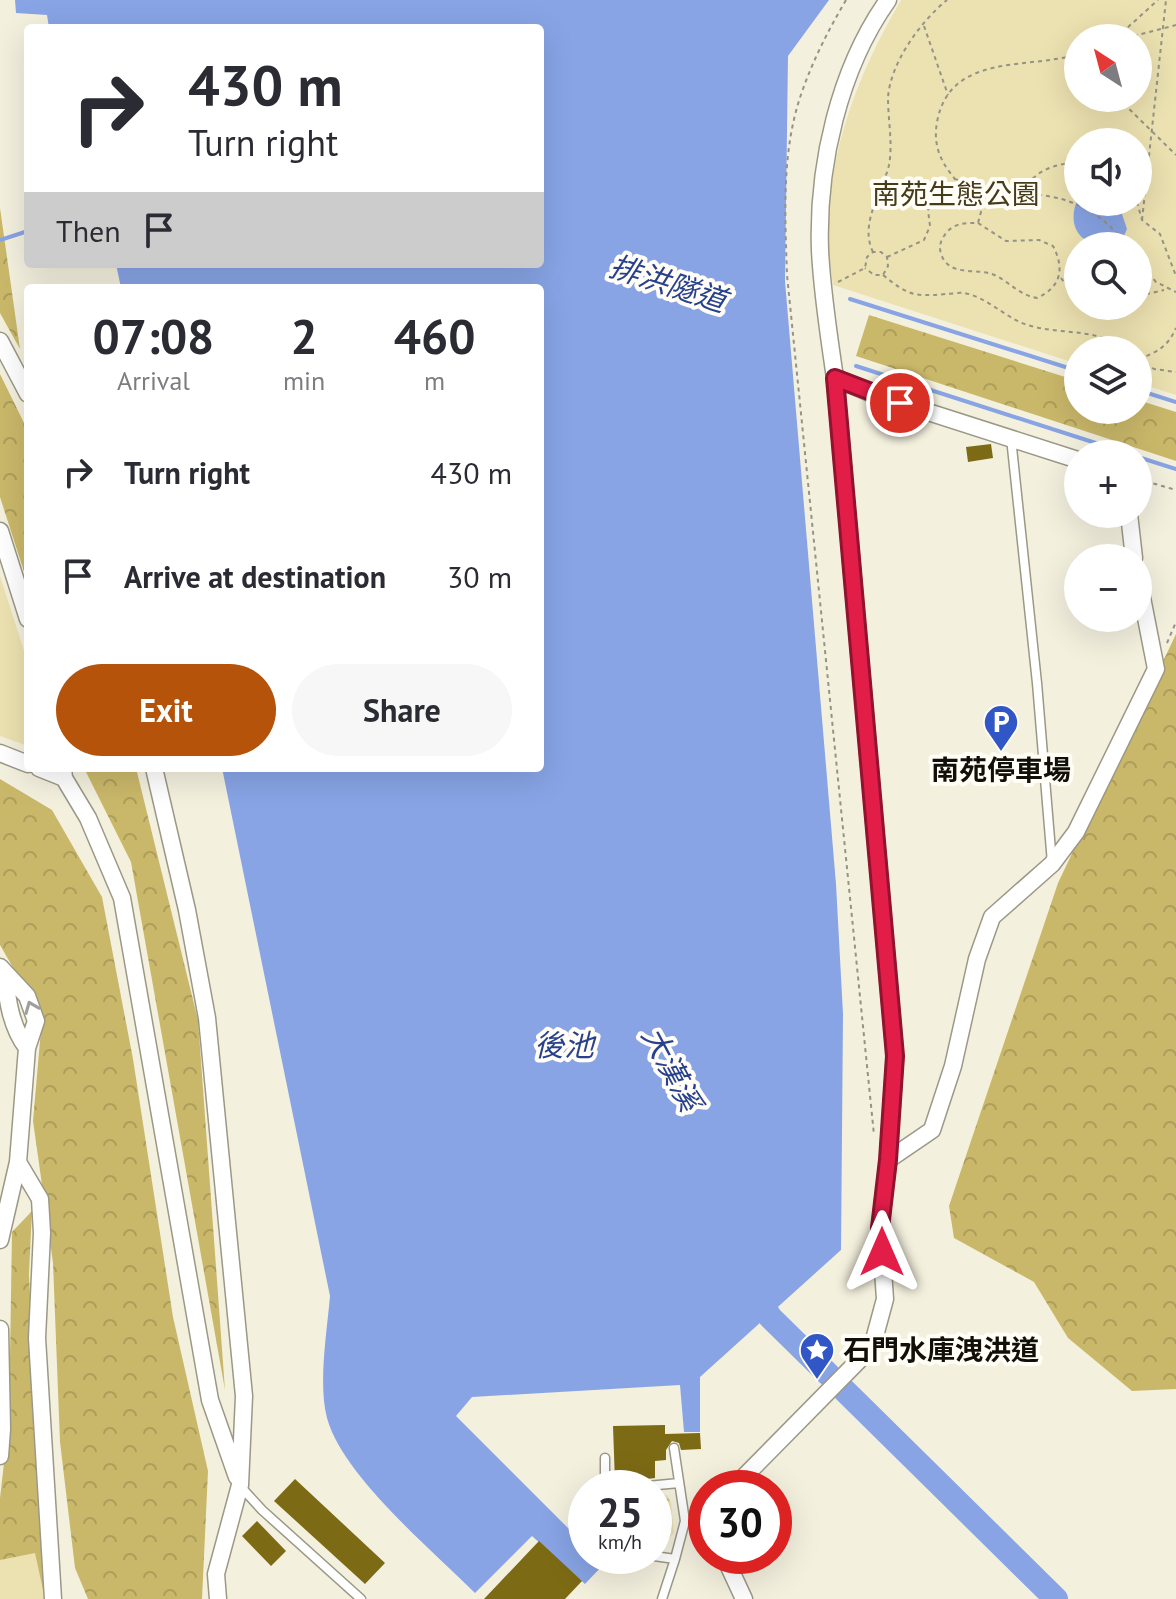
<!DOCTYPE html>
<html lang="en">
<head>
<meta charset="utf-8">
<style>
	body { margin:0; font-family:"PT Sans","Noto Sans TC",sans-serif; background:#f7f7f7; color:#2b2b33; height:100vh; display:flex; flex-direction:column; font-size:30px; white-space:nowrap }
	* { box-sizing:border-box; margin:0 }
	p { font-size:26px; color:#7c7c81 }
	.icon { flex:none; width:44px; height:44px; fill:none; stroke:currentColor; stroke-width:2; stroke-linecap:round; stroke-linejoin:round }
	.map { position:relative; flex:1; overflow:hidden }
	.drawer { position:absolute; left:24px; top:284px; width:520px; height:488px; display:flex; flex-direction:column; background:#fff; border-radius:8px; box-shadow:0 8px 32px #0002 }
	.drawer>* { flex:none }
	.top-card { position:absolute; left:24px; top:24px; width:520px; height:244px; border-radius:8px; box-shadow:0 8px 32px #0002; background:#fff; color:#2b2b33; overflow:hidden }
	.needle { width:52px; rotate:324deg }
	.tools { position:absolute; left:1064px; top:24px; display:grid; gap:16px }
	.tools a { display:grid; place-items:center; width:88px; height:88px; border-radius:50%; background:#fff; box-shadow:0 8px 32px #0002; font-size:40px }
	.speed { position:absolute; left:568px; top:1470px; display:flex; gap:16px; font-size:40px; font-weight:700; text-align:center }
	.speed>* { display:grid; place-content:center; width:104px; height:104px; border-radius:50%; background:#fff; box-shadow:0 8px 32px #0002; line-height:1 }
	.speed small { font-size:20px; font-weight:400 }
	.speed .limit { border:12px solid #d22; background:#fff; color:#111 }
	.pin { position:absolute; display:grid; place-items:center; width:68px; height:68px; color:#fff; margin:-34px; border:4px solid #fff; border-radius:50%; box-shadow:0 2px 8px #0007 }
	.me { position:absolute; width:88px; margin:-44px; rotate:0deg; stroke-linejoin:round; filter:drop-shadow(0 0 6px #0008) }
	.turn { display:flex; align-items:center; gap:28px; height:168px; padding:0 32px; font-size:36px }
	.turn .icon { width:104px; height:104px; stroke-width:2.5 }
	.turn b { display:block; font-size:56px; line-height:68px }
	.then { display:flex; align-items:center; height:76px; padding:0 32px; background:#0003; gap:16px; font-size:30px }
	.eta { display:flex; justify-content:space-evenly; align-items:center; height:136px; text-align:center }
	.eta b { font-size:48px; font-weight:700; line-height:56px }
	.primary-button { display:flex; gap:16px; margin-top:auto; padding:16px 32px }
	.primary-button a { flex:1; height:92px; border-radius:48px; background:#b45309; color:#fff; font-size:32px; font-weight:700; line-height:92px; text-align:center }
	.primary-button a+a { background:#f7f7f7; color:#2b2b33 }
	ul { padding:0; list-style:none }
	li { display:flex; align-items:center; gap:24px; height:104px; padding:0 32px }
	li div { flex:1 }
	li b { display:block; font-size:30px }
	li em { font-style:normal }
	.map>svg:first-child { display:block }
	.grass { fill:url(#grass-dots) }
	.forest { fill:url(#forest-crowns) }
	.green { fill:#ece1b0; fill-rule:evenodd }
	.water { fill:#88a4e5 }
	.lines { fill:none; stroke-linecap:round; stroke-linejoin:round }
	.stream { stroke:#88a4e5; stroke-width:4 }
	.river { stroke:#88a4e5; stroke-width:24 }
	.building { fill:#7c6a15 }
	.lane-casing { stroke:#9c9887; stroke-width:11 }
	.street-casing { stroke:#9c9887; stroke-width:19 }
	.path { stroke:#959386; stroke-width:2; stroke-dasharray:4 4; stroke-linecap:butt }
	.lane { stroke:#fff; stroke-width:8 }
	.street { stroke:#fff; stroke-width:16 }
	.oneway { stroke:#9f9f9d }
	.route-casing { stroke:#92132f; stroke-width:20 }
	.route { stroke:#e11d48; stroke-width:14 }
	.labels { text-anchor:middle; stroke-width:8; stroke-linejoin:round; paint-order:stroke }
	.park-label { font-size:28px; fill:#443c1a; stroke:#fffdf6 }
	.poi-label { font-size:28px; font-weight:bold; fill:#100f09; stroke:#fffdf6 }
	.water-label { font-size:30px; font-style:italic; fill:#27418e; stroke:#fffdf6 }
</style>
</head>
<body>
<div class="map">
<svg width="1176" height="1599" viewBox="0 0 1176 1599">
	<defs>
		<pattern id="grass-dots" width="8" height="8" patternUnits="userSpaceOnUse" patternTransform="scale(2)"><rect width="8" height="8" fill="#ece1b0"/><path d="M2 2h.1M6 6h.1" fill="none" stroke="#c9c096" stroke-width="1.8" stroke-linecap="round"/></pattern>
		<pattern id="forest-crowns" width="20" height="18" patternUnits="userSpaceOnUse" patternTransform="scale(2)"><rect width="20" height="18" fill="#cab86a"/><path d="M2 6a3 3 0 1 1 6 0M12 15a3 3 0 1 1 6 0" fill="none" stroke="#ac9d5b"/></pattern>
	</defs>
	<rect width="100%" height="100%" fill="#f4f0de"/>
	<!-- grass -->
	<path class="grass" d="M654 1493 667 1495 671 1503 674 1533 661 1546 654 1545Z"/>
	<!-- forest -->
	<path class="forest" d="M0 208 20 349 0 313Z
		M869 315 1078 381V410H1138V400L1176 412V461L856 356Z
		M0 374 28 431V584L0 497Z
		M1176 634V1389L1132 1391 1068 1338 1034 1282 954 1238 949 1206 1058 883Z
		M84 768H136L198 1020 225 1390 131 862Z
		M0 779 52 810 102 897 133 1059 173 1317 208 1471 202 1599H88L75 1568 60 1442 53 1263 33 1121 42 1018 0 945Z
		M32 1211 29 1274 44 1599H0V1498L9 1419 12 1232Z"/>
	<!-- green -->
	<path class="green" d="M901 0H1176V395L1138 383V350H1078V364L833 285C831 269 828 252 828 235 829 148 858 74 901 0ZM1078 38H1138V98H1078ZM1078 142H1138V202H1078ZM1078 246H1138V306H1078Z
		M0 576 28 663V746L0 736Z
		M35 1553 45 1599H0V1560Z"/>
	<!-- water -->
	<path class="water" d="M15 0H829L788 56 785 281 836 884 843 1014 841 1250 700 1377V1432H684L680 1385 472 1397 456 1416 586 1546V1556H596L604 1564 585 1584 532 1536 475 1593C431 1549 343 1476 327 1418 318 1383 327 1332 330 1296L222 768H540V288H121L116 264H540V28H49L47 15 16 13Z
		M1078 198V202H1118L1127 229 1124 236C1092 256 1062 234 1078 198Z"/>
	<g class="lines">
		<!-- stream -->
		<path class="stream" d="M0 240 28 231
			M850 299 1078 371
			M856 366 1130 454
			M1138 390 1176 402
			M1138 457 1176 469"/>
		<!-- river -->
		<path class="river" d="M754 1289 770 1317 828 1374
			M845 1391 1056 1599"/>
	</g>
	<!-- building -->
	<path class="building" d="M991 444 993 458 968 462 966 447Z
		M665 1425V1434L700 1433 701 1449 681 1450 679 1443 672 1441 666 1450V1460L655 1461V1478L615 1483 613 1426Z
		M295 1479 385 1563 365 1584 274 1501Z
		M257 1521 286 1551 271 1566 242 1536Z
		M539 1541 582 1581 565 1599H484Z"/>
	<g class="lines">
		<!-- lane casing -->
		<g class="lane-casing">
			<path id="lane" d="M1011 438 1037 683 1052 863
				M674 1448 685 1521 706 1517
				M605 1458V1488
				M240 1486 262 1510 361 1599
				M626 1488 679 1483
				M654 1556 675 1559 685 1521
				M662 1599 675 1559"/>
		</g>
		<!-- street casing -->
		<g class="street-casing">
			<path id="street" d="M0 341 28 394
				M835 378 875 395 1078 460
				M1129 514 1134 558
				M0 531 28 619
				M0 753 28 764
				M39 768 64 778
				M63 768 64 778 88 818 122 898 210 1400 237 1477
				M154 768 187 910 207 1018 244 1396 240 1485 216 1574 218 1599
				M0 967 27 996 36 1021 27 1048 18 1162 0 1240
				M5 974C7 1000 11 1027 27 1048
				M888 1160 932 1130 953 1066 977 959 992 917 1052 864 1076 832 1156 669 1138 577
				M18 1162 40 1199 42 1233 37 1338 53 1599
				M0 1329 2 1429 0 1456
				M733 1488 872 1347 885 1299 880 1228 888 1160 895 1056 835 378C829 336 822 293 820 250 817 166 839 69 888 0
				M706 1517V1518
				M724 1556 744 1599"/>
		</g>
		<!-- path -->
		<path class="path" d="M846 0C829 29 814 58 803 89 781 148 785 214 787 275L874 1135
			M924 26 948 95
			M1116 38 1158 0
			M1126 38 1176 25
			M1118 98 1176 155
			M956 179C980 195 993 197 1021 194 1035 170 1051 165 1078 162
			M1022 194C1066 194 1101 210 1127 246
			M1137 202 1142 220 1160 234 1176 276
			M1142 220 1166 0
			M978 223 1006 241 1039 240 1053 246C1065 269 1061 287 1037 298 1018 295 1008 280 992 274 975 268 949 277 941 254 939 247 940 242 944 236 952 223 964 223 978 223L986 193
			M873 252C859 223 882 194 889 165 893 144 888 120 888 98 890 63 921 21 947 0
			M887 257 924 240 930 226 928 210 955 179C940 161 933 145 937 122 950 52 1028 70 1078 54
			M1138 261 1156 282 1176 292
			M883 275C908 295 913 297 946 294 951 294 959 292 964 293 988 297 1007 320 1031 326 1065 335 1098 328 1127 350
			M1061 278 1064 282 1078 281
			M838 282 865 268 867 257 873 252H881L887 257 888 266 883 275H874L865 268
			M1138 293 1147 294 1164 290
			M1139 359C1158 352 1168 346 1176 328
			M1139 359 1154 369 1176 372
			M1138 479 1176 490
			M1167 643 1176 622"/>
		<!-- lane -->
		<use href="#lane" class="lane"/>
		<!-- street -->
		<use href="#street" class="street"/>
	</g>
	<!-- one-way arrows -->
	<defs><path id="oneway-chevron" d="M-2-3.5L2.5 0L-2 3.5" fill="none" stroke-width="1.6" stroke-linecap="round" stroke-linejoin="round" transform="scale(2)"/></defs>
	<use class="oneway" href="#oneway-chevron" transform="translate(31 1007) rotate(-112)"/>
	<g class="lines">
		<!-- route casing -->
		<g class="route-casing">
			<path id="route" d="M882 1252 880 1228 888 1160 895 1056 835 378 900 403"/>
		</g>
		<!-- route -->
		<use href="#route" class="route"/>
	</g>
	<!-- icons -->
	<defs>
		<g id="parking-pin" transform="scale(1.8)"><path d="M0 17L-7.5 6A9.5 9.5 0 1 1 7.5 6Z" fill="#3156c6" stroke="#fffdf6"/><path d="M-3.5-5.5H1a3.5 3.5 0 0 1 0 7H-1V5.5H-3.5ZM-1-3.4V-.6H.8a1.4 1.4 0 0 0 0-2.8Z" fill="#fff"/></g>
		<g id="sight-pin" transform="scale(1.8)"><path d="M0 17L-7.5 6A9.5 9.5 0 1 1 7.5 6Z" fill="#3156c6" stroke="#fffdf6"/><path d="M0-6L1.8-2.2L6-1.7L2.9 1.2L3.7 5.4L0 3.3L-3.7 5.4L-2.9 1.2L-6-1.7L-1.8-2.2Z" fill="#fff"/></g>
	</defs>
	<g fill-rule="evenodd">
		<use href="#parking-pin" x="1001" y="722"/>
		<use href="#sight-pin" x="817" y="1350"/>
	</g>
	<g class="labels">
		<!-- park labels -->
		<g class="park-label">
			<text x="956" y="204">南苑生態公園</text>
		</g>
		<!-- poi labels -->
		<g class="poi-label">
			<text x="1001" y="780">南苑停車場</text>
			<text x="843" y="1360" text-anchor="start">石門水庫洩洪道</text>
		</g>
		<!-- water labels -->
		<g class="water-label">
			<text transform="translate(668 284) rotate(18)" y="10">排洪隧道</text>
			<text x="564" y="1056">後池</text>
			<text transform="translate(671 1069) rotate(62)" y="10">大漢溪</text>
		</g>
	</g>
</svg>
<div class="tools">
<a><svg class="needle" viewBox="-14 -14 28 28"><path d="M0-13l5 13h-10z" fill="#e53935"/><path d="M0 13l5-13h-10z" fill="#7c7c81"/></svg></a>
<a><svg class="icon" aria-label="sound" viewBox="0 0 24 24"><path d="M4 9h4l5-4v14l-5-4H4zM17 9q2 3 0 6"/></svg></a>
<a><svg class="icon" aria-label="search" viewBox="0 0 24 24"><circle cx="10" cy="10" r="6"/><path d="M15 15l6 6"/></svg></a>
<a><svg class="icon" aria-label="layers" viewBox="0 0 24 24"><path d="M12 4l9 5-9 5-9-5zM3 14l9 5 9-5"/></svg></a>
<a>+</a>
<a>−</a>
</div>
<div class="speed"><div>25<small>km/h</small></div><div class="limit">30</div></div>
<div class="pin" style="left:900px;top:403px;background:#d93025"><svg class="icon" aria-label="arrive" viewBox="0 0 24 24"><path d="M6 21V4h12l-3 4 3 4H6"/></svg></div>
<svg class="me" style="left:882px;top:1252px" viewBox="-20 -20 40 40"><path d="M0-17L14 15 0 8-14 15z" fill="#e11d48" stroke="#fff" stroke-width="4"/></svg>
<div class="top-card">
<div class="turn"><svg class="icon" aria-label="right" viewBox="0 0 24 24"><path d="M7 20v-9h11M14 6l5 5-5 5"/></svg><div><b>430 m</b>Turn right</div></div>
<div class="then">Then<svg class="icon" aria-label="arrive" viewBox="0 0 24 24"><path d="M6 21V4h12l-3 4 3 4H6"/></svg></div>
</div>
<section class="drawer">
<div class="eta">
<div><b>07:08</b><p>Arrival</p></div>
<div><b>2</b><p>min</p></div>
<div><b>460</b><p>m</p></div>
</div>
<ul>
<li><svg class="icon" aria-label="right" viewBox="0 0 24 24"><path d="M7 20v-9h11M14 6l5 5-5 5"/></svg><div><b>Turn right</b></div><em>430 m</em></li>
<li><svg class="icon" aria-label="arrive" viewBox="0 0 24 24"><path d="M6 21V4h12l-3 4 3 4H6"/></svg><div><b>Arrive at destination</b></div><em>30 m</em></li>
</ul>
<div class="primary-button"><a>Exit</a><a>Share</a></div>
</section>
</div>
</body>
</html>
